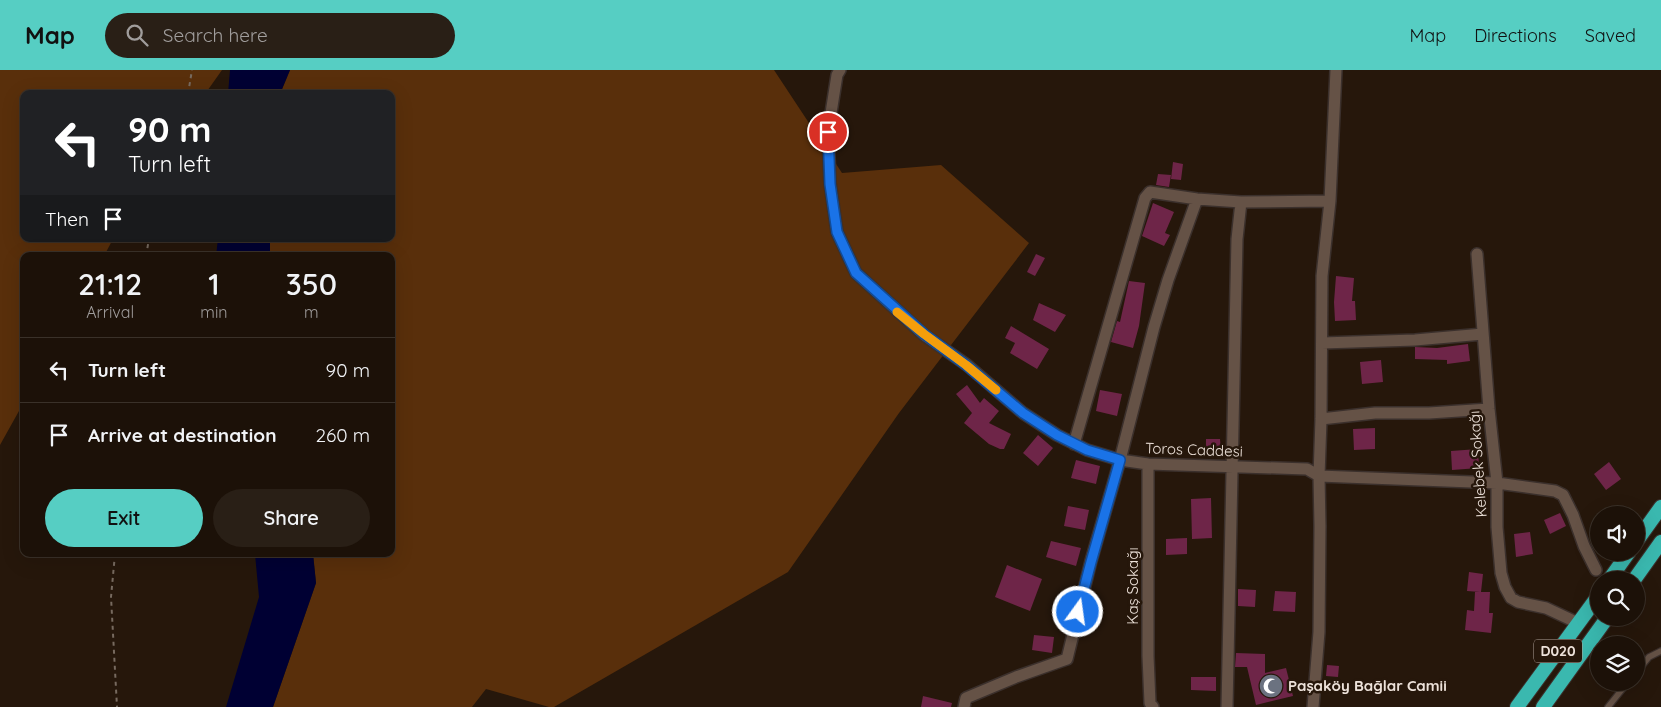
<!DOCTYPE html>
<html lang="en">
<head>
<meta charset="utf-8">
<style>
	body { margin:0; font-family:Quicksand,sans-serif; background:#291f16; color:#f1f3f6; height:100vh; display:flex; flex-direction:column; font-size:19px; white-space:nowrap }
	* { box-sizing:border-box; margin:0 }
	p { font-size:16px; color:#a09d9c }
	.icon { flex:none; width:28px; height:28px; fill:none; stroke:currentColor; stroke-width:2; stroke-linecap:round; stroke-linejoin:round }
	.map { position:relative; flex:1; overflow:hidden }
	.panel { position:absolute; left:20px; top:182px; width:375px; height:305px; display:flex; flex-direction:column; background:#1c1108; border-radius:10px; box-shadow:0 5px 20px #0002,0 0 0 1px #3a3129 }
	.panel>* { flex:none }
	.banner { position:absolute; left:20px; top:20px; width:375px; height:152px; border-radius:10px; box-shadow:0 5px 20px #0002,0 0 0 1px #3a3129; background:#202124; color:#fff; overflow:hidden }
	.buttons { position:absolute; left:1590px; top:436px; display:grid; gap:10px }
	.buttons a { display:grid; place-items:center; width:55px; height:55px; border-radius:50%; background:#1c1108; box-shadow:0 5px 20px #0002,0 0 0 1px #3a3129; font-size:25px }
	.pin { position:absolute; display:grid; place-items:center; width:42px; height:42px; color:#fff; margin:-21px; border:2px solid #fff; border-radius:50%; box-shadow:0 1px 5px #0007 }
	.me { position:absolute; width:55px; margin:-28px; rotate:14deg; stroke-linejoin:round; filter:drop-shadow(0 0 4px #0008) }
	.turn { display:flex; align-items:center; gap:18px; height:105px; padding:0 25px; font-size:22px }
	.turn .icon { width:65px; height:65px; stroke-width:2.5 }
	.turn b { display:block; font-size:35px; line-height:42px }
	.then { display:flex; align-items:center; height:48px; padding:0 25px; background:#0003; gap:10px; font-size:19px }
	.eta { display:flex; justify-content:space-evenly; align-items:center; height:85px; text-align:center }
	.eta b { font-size:30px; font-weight:600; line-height:35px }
	.button { display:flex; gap:10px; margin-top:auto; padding:10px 25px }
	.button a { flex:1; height:58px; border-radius:30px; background:#56cec3; color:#111; font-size:20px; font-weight:600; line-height:58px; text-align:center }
	.button a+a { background:#291f16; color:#f1f3f6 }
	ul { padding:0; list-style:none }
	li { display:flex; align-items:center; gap:15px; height:65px; padding:0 25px; border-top:1px solid #3a3129 }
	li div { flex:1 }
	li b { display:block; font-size:19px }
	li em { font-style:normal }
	header { display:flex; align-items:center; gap:30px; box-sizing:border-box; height:70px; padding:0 25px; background:#56cec3; color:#111 }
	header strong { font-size:24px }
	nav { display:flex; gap:28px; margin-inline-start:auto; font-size:18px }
	.search { width:350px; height:45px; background:#291f16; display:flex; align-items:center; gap:12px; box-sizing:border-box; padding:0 18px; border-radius:28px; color:#a09d9c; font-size:19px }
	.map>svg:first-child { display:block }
	.green { fill:#592f0b }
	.water { fill:#003 }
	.building { fill:#6e2548 }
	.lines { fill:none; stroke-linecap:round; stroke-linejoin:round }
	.service-casing { stroke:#3b302c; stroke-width:8 }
	.minor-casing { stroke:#3b302c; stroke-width:14 }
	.trunk-casing { stroke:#3b302c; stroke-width:16 }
	.path { stroke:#776a5f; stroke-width:2; stroke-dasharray:4 4; stroke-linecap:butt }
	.service { stroke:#655246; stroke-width:5.5 }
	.minor { stroke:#655246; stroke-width:11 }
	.trunk { stroke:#3ab8af; stroke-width:14 }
	.route-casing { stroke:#114b97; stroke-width:12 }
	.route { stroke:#1a73e8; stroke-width:9 }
	.slow { stroke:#f59e0b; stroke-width:9 }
	.labels { text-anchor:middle; stroke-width:5; stroke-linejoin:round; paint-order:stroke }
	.shield { fill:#26170b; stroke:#b1a59c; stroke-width:1 }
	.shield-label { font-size:14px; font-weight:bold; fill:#ede2da }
	.street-label { font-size:15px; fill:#ede2da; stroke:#26170b }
	.poi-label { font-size:15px; font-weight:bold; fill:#ede2da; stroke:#26170b; text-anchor:start }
</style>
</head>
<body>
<header>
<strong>Map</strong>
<div class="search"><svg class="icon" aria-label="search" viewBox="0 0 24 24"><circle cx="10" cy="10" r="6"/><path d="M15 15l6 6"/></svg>Search here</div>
<nav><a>Map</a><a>Directions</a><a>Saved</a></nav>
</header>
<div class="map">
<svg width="1661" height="637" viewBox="0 0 1661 637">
	<rect width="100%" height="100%" fill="#26170b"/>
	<!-- green -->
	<path class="green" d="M0 0H222L205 24H24V169H113L104 186H24V332L0 375Z
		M290 0H774L842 103 941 95 1029 173 899 343 788 502 554 637H549L486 619 472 637H273L316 513 313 484H391V186H270V169H391V24H280Z"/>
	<!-- water -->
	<path class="water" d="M230 0H290L280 24H228Z
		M218 169H270V186H216Z
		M255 484H313L316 513 273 637H226L259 527Z"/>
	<!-- building -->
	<path class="building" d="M1173 92 1183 94 1181 110 1171 109Z
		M1158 104 1171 105 1169 117 1156 115Z
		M1153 133 1174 142 1165 163 1170 165 1164 176 1142 166Z
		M1036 184 1045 188 1035 206 1027 202Z
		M1336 206 1354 208 1352 231H1355L1356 250 1335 251 1334 232Z
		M1129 211 1145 213 1139 256 1133 278 1111 272 1117 251 1120 252Z
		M1039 233 1066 245 1055 262 1033 250Z
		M1011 256 1049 279 1037 299 1010 283 1015 273 1005 268Z
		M1468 274 1470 291 1447 294V290L1415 289V277L1437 278Z
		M1381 290 1383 312 1362 314 1360 292Z
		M967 315 980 333 984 328 999 341 989 353 1011 364 1004 379H1000L989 374 964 353 972 343 956 324Z
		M1100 320 1122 324 1117 346 1096 341Z
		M1375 358V379L1354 380 1353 359Z
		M1038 365 1053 378 1038 396 1023 383Z
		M1206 369H1220L1221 380 1206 381Z
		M1478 379 1479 398 1452 400 1451 381Z
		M1076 390 1100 396 1096 414 1071 408Z
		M1609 392 1621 409 1606 420 1594 404Z
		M1211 428 1212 468 1192 469 1191 429Z
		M1068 436 1089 440 1085 460 1064 456Z
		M1560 443 1566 456 1550 464 1544 450Z
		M1530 462 1533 484 1516 487 1514 464Z
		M1187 468V484L1166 485V469Z
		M1051 471 1081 478 1076 496 1046 487Z
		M1007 495 1042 509 1030 541 995 527Z
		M1469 502 1483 504 1481 522H1490L1489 543H1493L1491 563 1465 560 1467 540 1474 541 1475 522H1480L1467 521Z
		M1238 519 1256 520 1255 537 1238 536Z
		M1275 521 1296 522 1295 542 1273 541Z
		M1034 565 1054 567 1052 583 1032 580Z
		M1236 583 1265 584V603L1286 598 1293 626 1256 635 1247 597H1235Z
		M1327 595 1339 596 1338 607 1326 606Z
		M1191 607H1216V621L1191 620Z
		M923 626 952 633 951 637H921Z"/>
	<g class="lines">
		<!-- service casing -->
		<g class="service-casing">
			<path id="service" d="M1636 603 1649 587 1661 581
				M1608 637 1628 612"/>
		</g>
		<!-- minor casing -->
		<g class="minor-casing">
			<path id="minor" d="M840 0 837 5 828 62 830 113 837 162 856 203 924 265 967 295 1023 343 1057 365 1087 380 1120 390 1148 394 1307 399 1319 406 1497 413 1555 421 1563 425 1573 445 1584 476 1596 500
				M1477 184 1489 339 1497 413V457L1501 503 1505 517 1511 528 1518 532 1546 538 1578 553
				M1322 273 1415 270 1483 264
				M1321 349 1375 343H1429L1489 339
				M1074 374 1145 128 1150 122 1197 129 1241 132 1330 131
				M1148 394V586L1150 633 1153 637
				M964 637 966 628 1016 607 1067 589 1091 491 1120 390 1154 257 1168 210 1197 129
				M1227 637 1237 169 1241 132
				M1313 637 1319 562 1320 456 1319 406 1321 349 1322 206 1330 131 1336 0"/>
		</g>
		<!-- trunk casing -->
		<g class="trunk-casing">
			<path id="trunk" d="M1636 472 1661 437
				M1609 510 1629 482
				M1634 510 1661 472
				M1517 637 1599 525
				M1543 637 1607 548"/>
		</g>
		<!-- path -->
		<path class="path" d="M188 24 192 0
			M146 186 149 169
			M115 484 111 527 117 637"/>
		<!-- service -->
		<use href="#service" class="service"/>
		<!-- minor -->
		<use href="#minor" class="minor"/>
		<!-- trunk -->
		<use href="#trunk" class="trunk"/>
	</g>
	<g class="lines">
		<!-- route casing -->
		<g class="route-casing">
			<path id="route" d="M828 62 830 114 837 162 856 203 924 264 966 295 1023 343 1057 365 1087 380 1120 390 1091 492 1078 542"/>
		</g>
		<!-- route -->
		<use href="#route" class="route"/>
		<!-- slow -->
		<path class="slow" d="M897 242 924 264 966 295 996 320"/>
	</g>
	<!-- icons -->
	<defs>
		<g id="mosque-disc" transform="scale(1.25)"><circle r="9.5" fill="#6b7280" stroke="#26170b"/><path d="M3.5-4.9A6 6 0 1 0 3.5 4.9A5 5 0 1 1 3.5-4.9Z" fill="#fff"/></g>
	</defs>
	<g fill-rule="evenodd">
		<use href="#mosque-disc" x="1271" y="616"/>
	</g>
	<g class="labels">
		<!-- shield labels -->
		<rect class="shield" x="1534" y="569.5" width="48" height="23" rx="4"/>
		<g class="shield-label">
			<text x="1558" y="586">D020</text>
		</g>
		<!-- street labels -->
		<g class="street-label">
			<text transform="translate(1194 380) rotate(2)" y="5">Toros Caddesi</text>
			<text transform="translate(1478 394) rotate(-94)" y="5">Kelebek Sokağı</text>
			<text transform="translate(1133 516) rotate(-90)" y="5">Kaş Sokağı</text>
		</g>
		<!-- poi labels -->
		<g class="poi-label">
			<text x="1288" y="621">Paşaköy Bağlar Camii</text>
		</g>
	</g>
</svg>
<div class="buttons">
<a><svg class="icon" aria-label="sound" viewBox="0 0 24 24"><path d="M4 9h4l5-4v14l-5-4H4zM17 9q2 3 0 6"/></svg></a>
<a><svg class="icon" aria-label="search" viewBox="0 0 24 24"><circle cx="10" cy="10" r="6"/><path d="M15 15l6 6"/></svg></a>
<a><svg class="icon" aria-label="layers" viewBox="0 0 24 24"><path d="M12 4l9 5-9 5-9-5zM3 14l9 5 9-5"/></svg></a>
</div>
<div class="pin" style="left:828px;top:62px;background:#d93025"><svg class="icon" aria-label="arrive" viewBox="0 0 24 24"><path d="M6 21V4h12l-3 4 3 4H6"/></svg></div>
<svg class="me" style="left:1078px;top:542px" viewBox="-20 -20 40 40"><circle r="17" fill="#1a73e8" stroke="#fff" stroke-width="3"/><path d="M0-11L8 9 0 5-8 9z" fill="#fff"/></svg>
<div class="banner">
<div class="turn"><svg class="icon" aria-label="left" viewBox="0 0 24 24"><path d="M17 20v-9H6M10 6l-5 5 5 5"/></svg><div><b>90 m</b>Turn left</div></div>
<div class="then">Then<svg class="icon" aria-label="arrive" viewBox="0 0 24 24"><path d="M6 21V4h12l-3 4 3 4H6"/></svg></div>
</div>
<section class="panel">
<div class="eta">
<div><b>21:12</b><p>Arrival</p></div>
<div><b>1</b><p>min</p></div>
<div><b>350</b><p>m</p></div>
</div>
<ul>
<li><svg class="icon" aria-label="left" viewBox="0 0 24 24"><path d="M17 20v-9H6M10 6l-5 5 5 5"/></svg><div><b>Turn left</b></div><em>90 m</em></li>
<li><svg class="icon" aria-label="arrive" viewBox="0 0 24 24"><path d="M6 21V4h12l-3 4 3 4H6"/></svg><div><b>Arrive at destination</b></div><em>260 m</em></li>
</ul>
<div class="button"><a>Exit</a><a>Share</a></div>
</section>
</div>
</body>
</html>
